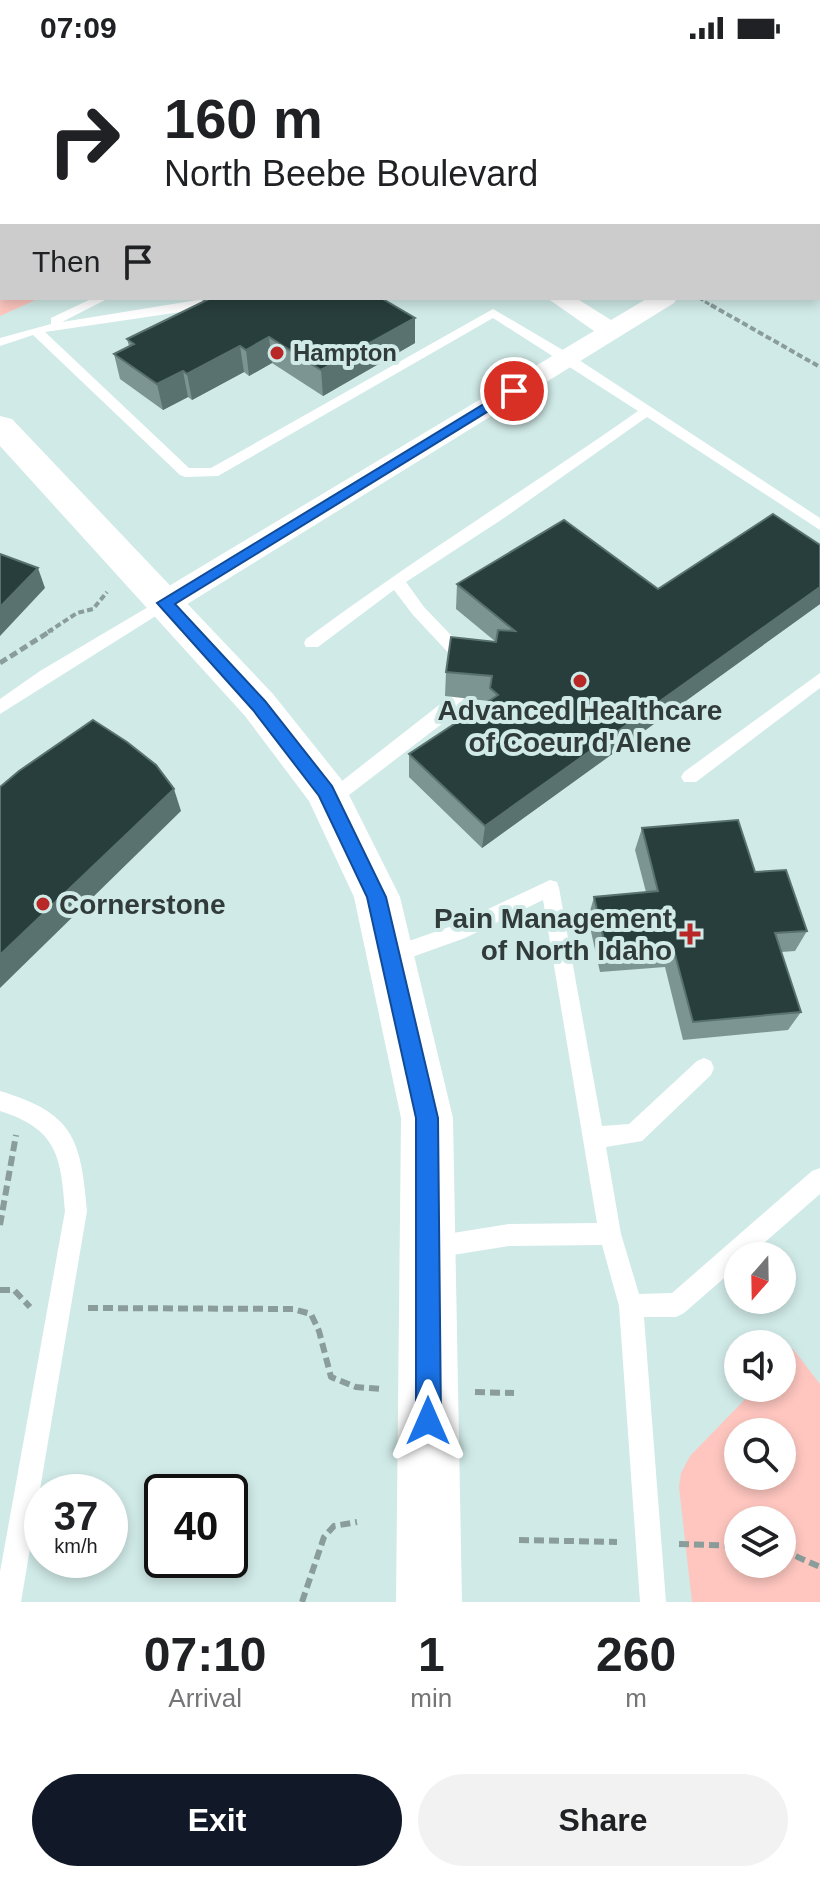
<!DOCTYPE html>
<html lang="en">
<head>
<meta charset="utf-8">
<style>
	body { margin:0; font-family:Helvetica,sans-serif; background:#f2f2f2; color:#202124; height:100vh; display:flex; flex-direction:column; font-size:30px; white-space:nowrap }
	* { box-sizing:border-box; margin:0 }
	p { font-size:26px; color:#757577 }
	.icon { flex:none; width:44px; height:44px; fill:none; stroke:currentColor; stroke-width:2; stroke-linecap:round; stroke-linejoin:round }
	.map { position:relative; height:1546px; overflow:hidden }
	.panel { display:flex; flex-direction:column; background:#fff; flex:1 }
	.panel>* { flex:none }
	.guide { position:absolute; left:0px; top:0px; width:820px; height:244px; box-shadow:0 4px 12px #0003; background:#fff; color:#202124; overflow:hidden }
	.needle { width:52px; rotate:200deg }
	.controls { position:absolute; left:724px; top:1186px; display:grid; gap:16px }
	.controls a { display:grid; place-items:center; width:72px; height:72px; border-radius:50%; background:#fff; box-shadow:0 4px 12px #0003; font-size:40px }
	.speed { position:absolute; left:24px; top:1418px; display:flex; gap:16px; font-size:40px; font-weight:700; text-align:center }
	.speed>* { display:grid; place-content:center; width:104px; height:104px; border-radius:50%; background:#fff; box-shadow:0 4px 12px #0003; line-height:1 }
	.speed small { font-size:20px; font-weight:400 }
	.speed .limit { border:4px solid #111; border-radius:12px; background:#fff; color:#111 }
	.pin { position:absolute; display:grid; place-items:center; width:68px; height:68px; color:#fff; margin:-34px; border:4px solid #fff; border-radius:50%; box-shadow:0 2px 8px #0007 }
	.me { position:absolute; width:88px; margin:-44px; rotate:0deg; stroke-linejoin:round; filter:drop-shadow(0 0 6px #0008) }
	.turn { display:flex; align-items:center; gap:28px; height:168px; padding:0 32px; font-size:36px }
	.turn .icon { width:104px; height:104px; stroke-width:2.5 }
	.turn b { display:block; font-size:56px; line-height:68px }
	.then { display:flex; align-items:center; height:76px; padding:0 32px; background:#0003; gap:16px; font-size:30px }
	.eta { display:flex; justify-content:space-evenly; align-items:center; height:136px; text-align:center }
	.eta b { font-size:48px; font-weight:600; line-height:56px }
	.primary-button { display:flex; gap:16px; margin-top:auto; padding:16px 32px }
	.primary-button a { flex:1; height:92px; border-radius:48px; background:#111827; color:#fff; font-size:32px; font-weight:600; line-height:92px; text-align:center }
	.primary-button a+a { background:#f2f2f2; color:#202124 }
	.status { display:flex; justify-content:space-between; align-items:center; height:56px; padding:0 40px; background:#fff; direction:ltr }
	.status svg { height:22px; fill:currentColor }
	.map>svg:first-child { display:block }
	.green { fill:#fec6bf; fill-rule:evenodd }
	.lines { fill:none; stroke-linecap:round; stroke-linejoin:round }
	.path-far3 { stroke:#8a9d9a; stroke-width:3; stroke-dasharray:5 2; stroke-linecap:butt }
	.path-far2 { stroke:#8a9d9a; stroke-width:4; stroke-dasharray:6 3; stroke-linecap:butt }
	.path-far1 { stroke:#8a9d9a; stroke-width:5; stroke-dasharray:8 4; stroke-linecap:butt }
	.path { stroke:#8a9d9a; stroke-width:6; stroke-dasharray:10 5; stroke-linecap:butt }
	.lane { fill:#fff; fill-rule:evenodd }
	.street { fill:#fff; fill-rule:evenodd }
	.secondary { fill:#fff; fill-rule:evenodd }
	.wall { fill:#7c9492 }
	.shaded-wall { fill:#5a726f }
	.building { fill:#283e3c; stroke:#5a726f; stroke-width:2 }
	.route { fill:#1a73e8; stroke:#114b97; stroke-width:2 }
	.poi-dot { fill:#b72826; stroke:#d0eae7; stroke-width:3 }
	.labels { text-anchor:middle; stroke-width:8; stroke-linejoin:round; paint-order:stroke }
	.far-poi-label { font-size:24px; font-weight:bold; fill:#313c3a; stroke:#d0eae7; text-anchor:start }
	.poi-label { font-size:28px; font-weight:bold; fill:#313c3a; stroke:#d0eae7 }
</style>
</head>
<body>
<div class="status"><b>07:09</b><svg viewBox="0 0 49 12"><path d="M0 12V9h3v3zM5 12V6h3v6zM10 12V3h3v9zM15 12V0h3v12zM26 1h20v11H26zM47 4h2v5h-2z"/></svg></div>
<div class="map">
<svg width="820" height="1546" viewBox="0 0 820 1546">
	<rect width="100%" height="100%" fill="#d0eae7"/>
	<!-- green -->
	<path class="green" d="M2 90V242H40L0 260Z
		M793 1293 820 1328V1546H692L679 1431 681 1417 690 1400 756 1332H782V1305ZM738 1376H782V1420H738ZM738 1464H782V1508H738Z"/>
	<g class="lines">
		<!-- path-far3 -->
		<path class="path-far3" d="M724 0 727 2
			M699 242 714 251"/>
		<!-- path-far2 -->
		<path class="path-far2" d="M711 249 820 311
			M48 576 77 557 93 553 107 536"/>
		<!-- path-far1 -->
		<path class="path-far1" d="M0 607 52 574"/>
		<!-- path -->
		<path class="path" d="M0 1169 16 1079
			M0 1234H14L30 1251
			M88 1252 293 1253 311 1258 319 1275 331 1321 356 1331 381 1333
			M475 1336 514 1337
			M519 1484 617 1486
			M679 1488 738 1490
			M782 1494 820 1511
			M302 1546 324 1481 334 1470 357 1466"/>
		<!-- lane -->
		<path class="lane" d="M81 0H97L99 2H83Z
			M310 0H322L324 2H312Z
			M429 0H444L427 2Z
			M818 172H820V184H818Z
			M93 242H109L62 266 210 242 223 243 208 252 45 276 189 412H211L493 253 573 300 820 462V474L647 361 504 462 406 526 424 551 469 598 471 602 469 606H457L413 559 394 534 318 591H306L304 587 306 583C414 503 528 432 638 355L493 262 218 420 185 421 180 419 33 279 0 290V282L51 268V262Z
			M165 541 173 547 170 551 0 658V643L40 615Z
			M820 617V632L696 726H684L681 721 684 716Z
			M457 635 465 641 443 667 336 749H324L321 744 324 739Z
			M550 824 557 826 559 832 602 1070 629 1068 697 1005 704 1002 711 1005 714 1012 711 1019 642 1085 606 1091 621 1178 639 1238 672 1237 812 1115 820 1112V1138L749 1200H738V1210L684 1257 676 1261H644L666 1546H640L619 1250 602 1189 509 1190 434 1202 426 1199 423 1191 426 1183 434 1180 509 1168 597 1167 543 844 465 882 390 909 383 906 380 900 383 894 452 870Z
			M0 1035C73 1057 81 1082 87 1155L21 1546H0V1516L65 1155C61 1100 57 1073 0 1055Z"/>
		<!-- street -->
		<path class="street" d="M172 0H192L193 2H173Z
			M477 0H498L499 2H478Z
			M818 194 820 195V209L818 208Z
			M547 242H576L611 264 648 242H677L674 247 176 555 165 558 154 555 150 547 154 539 594 275Z"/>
		<!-- secondary -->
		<path class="secondary" d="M0 360 12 363 273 638 341 723 400 841 453 1062 462 1546H396L401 1062 354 841 309 745 245 660 0 390Z"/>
	</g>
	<!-- wall -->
	<path class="wall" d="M0 0 2 2V72L0 71Z
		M202 242H385V245L415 262V287L323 340 272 307 249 320 244 316 192 344 188 341 163 354 120 323 114 298 129 290 127 283 203 246Z
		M820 489V548L482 792 409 721V698L489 645 445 640 446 616 496 586 456 553 457 528 658 533Z
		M642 772 755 816 807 875 795 895 781 896 801 956 788 974 683 984 665 911 600 916 588 862 594 841 646 836 635 794Z"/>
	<!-- shaded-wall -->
	<path class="shaded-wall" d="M820 110V128L818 129V111Z
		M415 262V287L323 340 321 314Z
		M269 281 272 307 249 320 246 294Z
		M240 290 244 316 192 344 187 318Z
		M183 315 188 341 163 354 157 328Z
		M38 512 45 532 0 580V551Z
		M820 531V548L482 792 485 770Z
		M174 733 181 755 0 932V899Z"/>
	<!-- building -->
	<path class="building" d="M0 0H79L86 2H2V50L0 49Z
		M820 66V110L818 111V67Z
		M203 242H381L415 262 321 314 269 281 246 294 240 290 187 318 183 315 157 328 114 298 134 288 127 283 207 244Z
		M773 458 820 489V531L485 770 409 698 498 639 490 632 492 620 446 616 451 581 496 586 498 574 515 575 457 528 564 464 658 533Z
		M0 498 38 512 0 551Z
		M93 664 127 686 156 709 174 733 0 899V731L19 715Z
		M738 764 755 816 786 814 807 875 775 877 801 956 693 966 673 891 607 897 594 841 658 835 642 772Z"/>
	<!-- route -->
	<path class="route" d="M510 332 521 335 175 548 265 645 332 730 386 841 438 1062 441 1365 437 1373 428 1377 420 1373 416 1365V1062L367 841 319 740 253 654 157 547Z"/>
	<!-- markers -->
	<g class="poi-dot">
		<circle cx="277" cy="297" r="8"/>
		<circle cx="580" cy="625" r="8"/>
		<circle cx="43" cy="848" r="8"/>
		<path d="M686 866h8v8h8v8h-8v8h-8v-8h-8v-8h8z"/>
	</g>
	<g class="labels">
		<!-- far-poi labels -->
		<g class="far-poi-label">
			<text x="293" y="305">Hampton</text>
		</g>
		<!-- poi labels -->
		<g class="poi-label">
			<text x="580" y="664">Advanced Healthcare<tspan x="580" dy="32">of Coeur d'Alene</tspan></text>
			<text x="59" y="858" text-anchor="start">Cornerstone</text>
			<text x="672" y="872" text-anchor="end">Pain Management<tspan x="672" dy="32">of North Idaho</tspan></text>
		</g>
	</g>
</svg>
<div class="controls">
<a><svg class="needle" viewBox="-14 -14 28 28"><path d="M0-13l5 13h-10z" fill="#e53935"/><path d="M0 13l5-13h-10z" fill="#757577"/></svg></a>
<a><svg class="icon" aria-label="sound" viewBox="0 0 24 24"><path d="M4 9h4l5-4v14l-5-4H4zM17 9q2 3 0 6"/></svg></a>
<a><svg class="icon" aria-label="search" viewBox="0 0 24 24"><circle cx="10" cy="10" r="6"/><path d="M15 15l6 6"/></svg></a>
<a><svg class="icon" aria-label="layers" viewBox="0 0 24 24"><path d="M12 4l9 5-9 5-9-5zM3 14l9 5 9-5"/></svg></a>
</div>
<div class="speed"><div>37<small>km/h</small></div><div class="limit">40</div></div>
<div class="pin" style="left:514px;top:335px;background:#d93025"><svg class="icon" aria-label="arrive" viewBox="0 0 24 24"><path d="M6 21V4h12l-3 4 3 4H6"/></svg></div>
<svg class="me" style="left:428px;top:1365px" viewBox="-20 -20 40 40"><path d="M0-17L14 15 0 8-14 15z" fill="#1a73e8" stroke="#fff" stroke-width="4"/></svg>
<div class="guide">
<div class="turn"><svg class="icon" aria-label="right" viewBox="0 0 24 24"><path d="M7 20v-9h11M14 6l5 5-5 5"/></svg><div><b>160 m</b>North Beebe Boulevard</div></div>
<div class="then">Then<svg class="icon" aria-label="arrive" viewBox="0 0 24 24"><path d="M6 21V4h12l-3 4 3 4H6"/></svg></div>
</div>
</div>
<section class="panel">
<div class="eta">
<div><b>07:10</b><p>Arrival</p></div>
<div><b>1</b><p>min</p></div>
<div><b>260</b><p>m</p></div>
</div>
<div class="primary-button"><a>Exit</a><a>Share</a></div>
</section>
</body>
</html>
